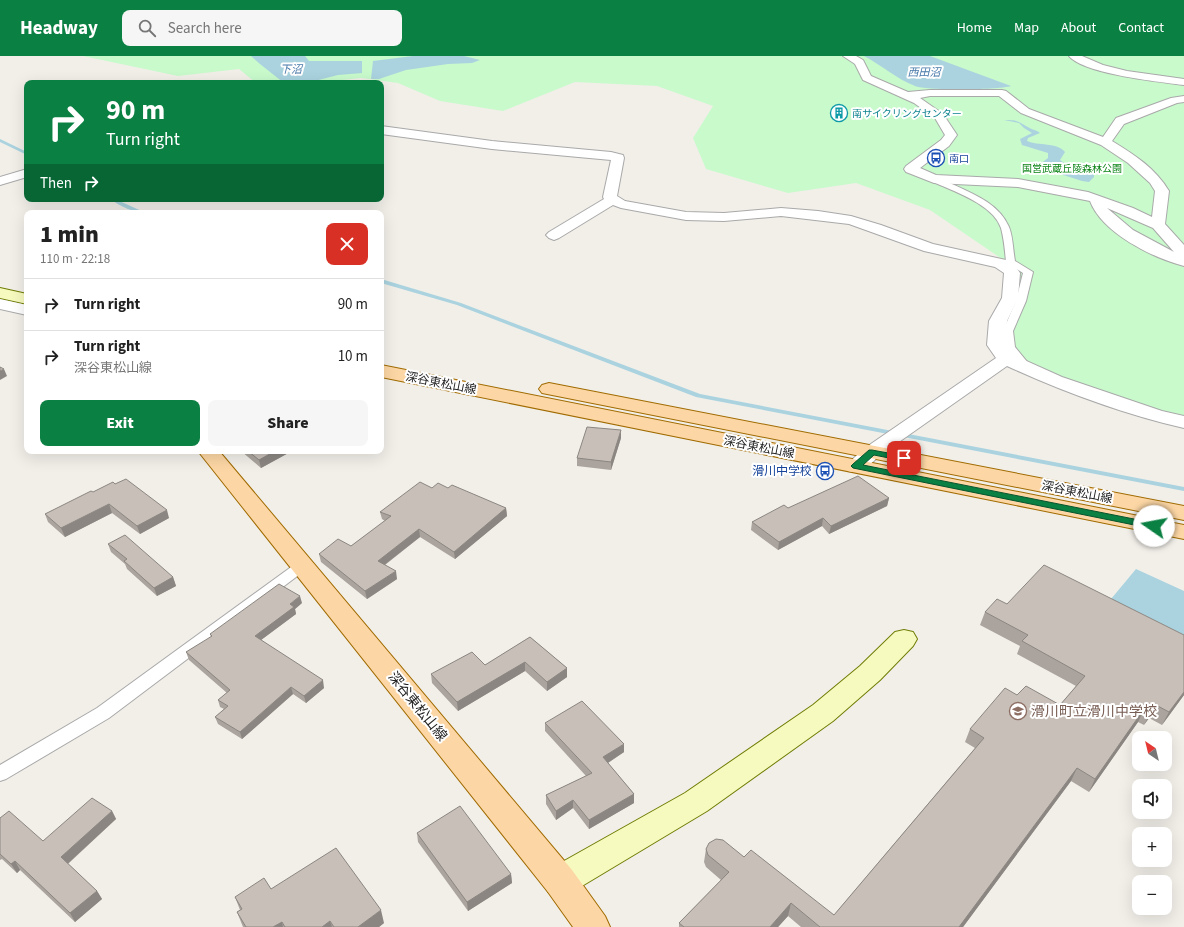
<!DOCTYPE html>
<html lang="en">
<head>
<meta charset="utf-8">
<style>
	body { margin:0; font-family:"Source Sans 3","Noto Sans JP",sans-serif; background:#f6f6f6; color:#222; height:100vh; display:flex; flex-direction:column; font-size:15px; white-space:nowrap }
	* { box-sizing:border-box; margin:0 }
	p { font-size:13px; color:#767676 }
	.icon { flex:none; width:22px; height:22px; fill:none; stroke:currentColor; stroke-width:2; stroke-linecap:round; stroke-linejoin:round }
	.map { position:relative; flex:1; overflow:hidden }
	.details { position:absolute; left:24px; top:154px; width:360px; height:244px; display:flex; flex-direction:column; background:#fff; border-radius:8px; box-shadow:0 4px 16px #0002 }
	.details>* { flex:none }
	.hud { position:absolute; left:24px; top:24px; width:360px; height:122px; border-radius:8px; box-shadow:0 4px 16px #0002; background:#0b8043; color:#fff; overflow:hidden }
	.needle { width:26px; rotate:325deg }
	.buttons { position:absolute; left:1132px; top:675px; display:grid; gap:8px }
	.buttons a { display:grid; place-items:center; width:40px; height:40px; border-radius:8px; background:#fff; box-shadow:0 4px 16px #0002; font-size:20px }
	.pin { position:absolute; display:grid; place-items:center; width:34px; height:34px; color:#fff; margin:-17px; border-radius:8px; box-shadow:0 2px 6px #0006 }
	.me { position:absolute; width:44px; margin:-22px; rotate:282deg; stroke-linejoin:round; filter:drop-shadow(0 0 3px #0008) }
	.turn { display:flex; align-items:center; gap:14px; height:84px; padding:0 16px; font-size:18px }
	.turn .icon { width:52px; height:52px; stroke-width:2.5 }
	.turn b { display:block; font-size:28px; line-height:34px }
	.then { display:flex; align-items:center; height:38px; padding:0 16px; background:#0003; gap:8px; font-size:15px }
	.round { display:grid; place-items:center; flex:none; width:42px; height:42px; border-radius:8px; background:#f6f6f6 }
	.headline { display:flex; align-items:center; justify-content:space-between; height:68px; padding:0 16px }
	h1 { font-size:24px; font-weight:800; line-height:30px }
	.cta { display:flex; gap:8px; margin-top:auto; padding:8px 16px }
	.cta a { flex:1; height:46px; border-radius:8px; background:#0b8043; color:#fff; font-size:16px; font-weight:800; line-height:46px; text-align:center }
	.cta a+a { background:#f6f6f6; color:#222 }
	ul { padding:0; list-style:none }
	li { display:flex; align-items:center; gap:12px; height:52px; padding:0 16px; border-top:1px solid #e0e0e0 }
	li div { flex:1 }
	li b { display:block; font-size:15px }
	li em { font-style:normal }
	header { display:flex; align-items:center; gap:24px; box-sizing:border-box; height:56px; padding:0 20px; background:#0b8043; color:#fff }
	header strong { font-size:19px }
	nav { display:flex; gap:22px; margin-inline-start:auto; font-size:14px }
	.search { width:280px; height:36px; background:#f6f6f6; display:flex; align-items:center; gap:10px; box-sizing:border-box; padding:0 14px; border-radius:8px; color:#767676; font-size:15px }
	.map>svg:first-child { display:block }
	.park { fill:#c8facc }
	.water { fill:#aad3df }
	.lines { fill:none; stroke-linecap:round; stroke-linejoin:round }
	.stream { fill:#aad3df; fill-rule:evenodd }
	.lane-casing { stroke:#a9a9a9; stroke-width:2 }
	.street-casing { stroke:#a9a9a9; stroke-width:2 }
	.secondary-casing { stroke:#707d05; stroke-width:2 }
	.primary-casing { stroke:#a06b00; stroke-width:2 }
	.lane { fill:#fff; fill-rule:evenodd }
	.street { fill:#fff; fill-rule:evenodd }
	.secondary { fill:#f7fabf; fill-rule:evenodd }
	.primary { fill:#fcd6a4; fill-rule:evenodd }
	.wall { fill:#aba49e }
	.shaded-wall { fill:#8b8681 }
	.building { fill:#c7bfb8; stroke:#8b8681 }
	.route { fill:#0b8043; stroke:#07532c }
	.labels { text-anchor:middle; stroke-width:4; stroke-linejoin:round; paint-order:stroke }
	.far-culture-label { font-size:10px; fill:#0d838f; stroke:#fff; text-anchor:start }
	.far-transit-label { font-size:10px; fill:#164399; stroke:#fff; text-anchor:start }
	.far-park-label { font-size:10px; fill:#0c8416; stroke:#fff }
	.far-water-label { font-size:11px; font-style:italic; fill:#4a7aab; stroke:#fff }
	.street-label { font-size:12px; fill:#222; stroke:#fff }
	.transit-label { font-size:12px; fill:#164399; stroke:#fff; text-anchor:end }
	.near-street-label { font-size:14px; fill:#222; stroke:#fff }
	.near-education-label { font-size:14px; fill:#785e54; stroke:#fff; text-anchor:start }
</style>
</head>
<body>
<header>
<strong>Headway</strong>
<div class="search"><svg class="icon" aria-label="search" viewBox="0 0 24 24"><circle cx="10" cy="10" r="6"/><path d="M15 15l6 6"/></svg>Search here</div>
<nav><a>Home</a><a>Map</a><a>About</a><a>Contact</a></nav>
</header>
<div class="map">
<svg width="1184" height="871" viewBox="0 0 1184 871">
	<rect width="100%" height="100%" fill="#f2efe9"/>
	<!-- park -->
	<path class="park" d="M83 0H1184V363L1116 343 1015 302 1002 272 1017 240 1002 203 930 154 856 127 788 137 706 113 693 82 713 50 657 30 575 26 503 55 440 45 398 27 361 22 314 27H256L239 13 178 20Z"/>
	<!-- water -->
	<path class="water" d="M251 0H305L309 5H362V17L338 19 307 27H284L260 8Z
		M413 0H464L480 4 472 7 448 8 406 14 379 23H371L373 5Z
		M864 0H930L1011 30C998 34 927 35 915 30 897 23 881 9 864 0Z
		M1004 64C1018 64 1017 65 1028 71 1032 74 1037 74 1040 77L1028 82 1027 85C1038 90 1057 86 1065 96L1060 104C1070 112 1083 112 1094 119V121L1089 126 1082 125 1054 116 1028 114V112L1039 109 1048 102V97L1022 89 1020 83 1032 77 1024 72 1019 67Z
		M1136 513 1184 535V579L1111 543Z"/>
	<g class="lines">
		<!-- stream -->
		<path class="stream" d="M0 83 27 96V99L0 86Z
			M110 143H115L146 157C134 157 120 150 110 143Z
			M381 223 461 247 700 338 1184 431V435L696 341 457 249 381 227Z"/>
		<!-- lane casing -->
		<g class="lane-casing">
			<path id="lane" d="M931 121H937C962 134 997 143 1009 171 1013 181 1013 194 1015 205L1033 216 1026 245 1013 275 1015 291 1033 313 1031 315H1023L1005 291 1003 275 1016 245 1023 217 1006 206C1005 195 1004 183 1001 172 993 148 953 135 931 125Z
				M303 504 308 506 310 509 308 512 109 662 6 723 0 725V709L97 652 298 506Z"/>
		</g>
		<!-- street casing -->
		<g class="street-casing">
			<path id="street" d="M843 0H856L863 4 871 20 908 36 930 34H1002L1006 35 1029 53 1103 81 1116 62 1171 42 1184 40V46L1177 47 1124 68 1112 85C1135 99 1155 112 1169 135L1165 168 1184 189V210C1153 202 1102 177 1090 145L1085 144 1018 131 934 127 906 116 904 113 906 110 941 84 945 79 935 62 914 47 863 24 855 8ZM930 40H999L1021 57 1101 89 1128 107 1150 127 1155 135 1152 161 1133 152 1088 136 1018 123 936 119 920 112 949 90 957 79 943 58 920 42ZM1107 152 1153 172 1174 196 1133 174Z
				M1069 0H1082L1103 9 1127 15 1184 23V29C1160 26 1084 18 1069 0Z
				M381 70 492 85 611 96 623 99 624 102 617 140 625 145 686 156 724 157 781 152 818 155 851 160 881 169 933 188 1006 204 1014 208 1020 217 1018 242 1007 265 1005 289 1013 299 1062 321 1162 355 1184 360V372C1123 358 1064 336 1007 310L879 400C869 409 863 418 848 415L845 410 865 392 996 302 987 289 989 265 1002 242 1004 217 995 211 924 195 849 168 781 160 724 165 686 164 621 152 613 149 559 182 554 184 549 182 546 179 549 176 604 143 603 141 611 104 492 93 381 78Z
				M27 113V121L0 129V121Z
				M0 243 27 249V259L0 253Z"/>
		</g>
		<!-- secondary casing -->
		<g class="secondary-casing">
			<path id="secondary" d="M0 232 27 238V248L0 242Z
				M904 574 913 576 917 583 913 590 880 624 833 665 707 755 572 836 560 840 548 836 544 825 548 814 685 737 813 649 860 610 895 576Z"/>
		</g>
		<!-- primary casing -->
		<g class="primary-casing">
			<path id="primary" d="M381 309 1184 469V483L381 321Z
				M549 327 1184 450V464L542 337 539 333 542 329Z
				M198 395H219L572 814 605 860 610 871H573L548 836Z"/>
		</g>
		<!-- lane -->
		<use href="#lane" class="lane"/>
		<!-- street -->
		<use href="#street" class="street"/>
		<!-- secondary -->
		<use href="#secondary" class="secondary"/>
		<!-- primary -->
		<use href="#primary" class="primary"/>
	</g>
	<!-- wall -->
	<path class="wall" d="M621 382 611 414 577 410V402Z
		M241 395H292L261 412Z
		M432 432H448L506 452 507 460 455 503 420 481 385 509 397 523 367 543 321 506 319 498 351 490 385 465 382 463 380 456Z
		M93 436 169 462 140 478 112 457 65 481 48 466 45 458Z
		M889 442 887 450 829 478 822 470 778 494 751 474 752 466 788 452Z
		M108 488 173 521 176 530 157 540 127 513 125 508 111 496Z
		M302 547 295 553 296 558 261 584 324 632 306 647 293 638 242 683 218 668 215 661 224 653 220 651 218 644 227 637 189 604 186 596 211 581 210 578Z
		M1007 548 1184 579V639L1162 669 1149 662 1144 669 1138 666 1089 736 1071 725 963 871H801L788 860 778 871H679V867L721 824 706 811 704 806 706 793 744 801 834 859 975 692 965 686 970 673 1017 639 1060 649 1076 630 1017 598 1020 590 980 569 985 556Z
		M530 581 567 612V621L547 635 525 615 458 655 432 627 431 618 485 609Z
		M545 667 624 696 608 707 634 738V747L589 773 573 752 556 764 546 748V739L586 720 545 675Z
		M112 755 116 763 68 808 97 835 102 843 75 866 20 814 17 817 2 803 0 804V762L43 785Z
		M417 777 511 818 512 827 468 855 418 786Z
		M271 833 384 867 379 871H243L237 856 240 854 235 841Z"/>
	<!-- shaded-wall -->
	<path class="shaded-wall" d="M4 313 7 320 0 324V315Z
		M621 374V382L611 414V406Z
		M275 395H292L261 412 259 404Z
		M889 442 887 450 829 478 831 470Z
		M109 448 112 457 65 481 61 472Z
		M506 452 507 460 455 503 454 496Z
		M167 454 169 462 140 478 137 470Z
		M823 462 822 470 778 494 779 486Z
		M419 473 420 481 379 513 378 505Z
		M396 515 397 523 367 543 365 535Z
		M173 521 176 530 157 540 154 532Z
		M300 540 302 547 295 553 296 558 257 587 255 580 290 548Z
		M525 606V615L458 655 457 646Z
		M567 612V621L547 635V626Z
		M323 624 324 632 306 647 304 640Z
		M291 631 293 638 242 683 240 676Z
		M1184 636V639L1162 669 1169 656Z
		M1156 649 1149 662 1144 669 1151 656Z
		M1144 653 1138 666 1089 736 1095 723Z
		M624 688V696L603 710V701Z
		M1077 712 1071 725 963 871H959Z
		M634 738V747L589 773V764Z
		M573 744V752L556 764V755Z
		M112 755 116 763 65 810 61 801Z
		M15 805 20 814 17 817 11 808Z
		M511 818 512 827 468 855 467 846Z
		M97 835 102 843 75 866 70 857Z
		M791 847 788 860 778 871H770Z
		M381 854 384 867 379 871H358Z
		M330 865 332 871H322Z
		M282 866 283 871H273Z"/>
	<!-- building -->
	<path class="building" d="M0 311 4 313 0 315Z
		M587 371 621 374 611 406 577 402Z
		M248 395H275L259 404Z
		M858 420 889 442 831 470 823 462 779 486 752 466 784 449 788 452Z
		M126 423 167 454 137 470 109 448 61 472 45 458 91 435 93 436 113 426 115 428Z
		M420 426 432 432 438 427 448 432 452 429 506 452 454 496 419 473 378 505 396 515 365 535 319 498 338 483 351 490 391 460 380 456Z
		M125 479 173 521 154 532 124 505 127 503 108 488Z
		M1044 509 1184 579V636L1169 656 1156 649 1151 656 1144 653 1095 723 1077 712 959 871H820L791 847 770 871H684L679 867 729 816 708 799 706 793 709 787 716 783 723 784 744 801 751 794 834 859 984 682 970 673 1005 632 1017 639 1026 630 1060 649 1085 620 1022 585 1028 579 985 556 997 543 1007 548Z
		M279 528 300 540 290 548 294 551 255 580 323 624 304 640 291 631 240 676 215 661 228 650 218 644 230 634 186 596 212 580 210 578Z
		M530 581 567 612 547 626 525 606 457 646 431 618 472 596 485 609Z
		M582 645 624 688 603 701 634 738 589 764 573 744 556 755 546 739 592 717 545 667Z
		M92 742 112 755 61 801 97 835 70 857 15 805 11 808 0 798V762L9 755 43 785Z
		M460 750 511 818 467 846 417 777Z
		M336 792 381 854 358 871H334L330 865 322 871H285L282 866 273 871H246L237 856 242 853 235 841 264 822 271 833Z"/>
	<!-- route -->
	<path class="route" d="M869 394H872L904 400 908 402 904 405 874 399 863 409 1154 467 1159 470 1154 473 853 412 851 410 853 408Z"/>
	<!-- icons -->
	<defs>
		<g id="building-ring" transform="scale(0.9)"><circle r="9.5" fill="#fff" stroke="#0f9aa8" stroke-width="1.5"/><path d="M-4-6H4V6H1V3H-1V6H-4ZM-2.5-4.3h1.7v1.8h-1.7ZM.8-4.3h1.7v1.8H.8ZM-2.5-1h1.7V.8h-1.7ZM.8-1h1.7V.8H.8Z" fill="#0f9aa8"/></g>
		<g id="bus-ring" transform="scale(0.9)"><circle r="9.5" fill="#fff" stroke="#1a4fb4" stroke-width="1.5"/><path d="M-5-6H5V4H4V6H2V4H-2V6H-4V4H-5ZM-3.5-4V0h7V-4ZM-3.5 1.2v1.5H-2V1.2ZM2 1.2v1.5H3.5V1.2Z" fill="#1a4fb4"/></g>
		<g id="school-ring" transform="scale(0.9)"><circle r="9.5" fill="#fff" stroke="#8d6e63" stroke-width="1.5"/><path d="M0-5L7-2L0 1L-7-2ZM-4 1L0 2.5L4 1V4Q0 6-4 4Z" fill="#8d6e63"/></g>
	</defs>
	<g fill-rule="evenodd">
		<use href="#building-ring" x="839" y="57"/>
		<use href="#bus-ring" x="936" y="102"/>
		<use href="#bus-ring" x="825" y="415"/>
		<use href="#school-ring" x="1018" y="655"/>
	</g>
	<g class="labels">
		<!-- far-culture labels -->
		<g class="far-culture-label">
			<text x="852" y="61">南サイクリングセンター</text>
		</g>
		<!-- far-transit labels -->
		<g class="far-transit-label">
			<text x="949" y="106">南口</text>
		</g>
		<!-- far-park labels -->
		<g class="far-park-label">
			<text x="1072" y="116">国営武蔵丘陵森林公園</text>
		</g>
		<!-- far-water labels -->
		<g class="far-water-label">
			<text x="291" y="17">下沼</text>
			<text x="924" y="20">西田沼</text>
		</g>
		<!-- street labels -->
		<g class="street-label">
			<text transform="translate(441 327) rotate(11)" y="4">深谷東松山線</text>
			<text transform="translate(759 391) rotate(11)" y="4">深谷東松山線</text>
			<text transform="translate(1077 436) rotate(11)" y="4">深谷東松山線</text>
		</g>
		<!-- transit labels -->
		<g class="transit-label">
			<text x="812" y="419">滑川中学校</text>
		</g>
		<!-- near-street labels -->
		<g class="near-street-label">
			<text transform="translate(418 650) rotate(51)" y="5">深谷東松山線</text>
		</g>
		<!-- near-education labels -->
		<g class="near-education-label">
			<text x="1031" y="660">滑川町立滑川中学校</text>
		</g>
	</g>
</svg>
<div class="buttons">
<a><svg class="needle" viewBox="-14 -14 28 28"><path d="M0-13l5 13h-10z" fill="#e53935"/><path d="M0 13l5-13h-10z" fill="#767676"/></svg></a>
<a><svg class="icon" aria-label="sound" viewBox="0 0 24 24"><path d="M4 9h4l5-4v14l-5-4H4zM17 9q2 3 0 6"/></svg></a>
<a>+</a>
<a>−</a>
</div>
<div class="pin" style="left:904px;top:402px;background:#d93025"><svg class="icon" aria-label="arrive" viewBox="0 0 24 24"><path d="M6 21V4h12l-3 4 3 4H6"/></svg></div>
<svg class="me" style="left:1154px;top:470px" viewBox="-20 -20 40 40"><circle r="19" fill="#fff"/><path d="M0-13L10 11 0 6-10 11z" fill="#0b8043"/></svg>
<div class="hud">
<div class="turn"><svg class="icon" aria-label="right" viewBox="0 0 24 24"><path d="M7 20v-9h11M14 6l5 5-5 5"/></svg><div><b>90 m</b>Turn right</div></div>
<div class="then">Then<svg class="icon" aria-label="right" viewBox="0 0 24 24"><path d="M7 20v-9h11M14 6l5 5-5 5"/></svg></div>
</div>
<section class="details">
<div class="headline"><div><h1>1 min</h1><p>110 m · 22:18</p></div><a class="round" style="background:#d93025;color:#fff"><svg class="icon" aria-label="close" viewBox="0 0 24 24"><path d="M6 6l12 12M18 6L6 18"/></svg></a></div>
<ul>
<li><svg class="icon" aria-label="right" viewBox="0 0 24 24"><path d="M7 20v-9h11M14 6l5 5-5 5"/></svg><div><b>Turn right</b></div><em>90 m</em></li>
<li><svg class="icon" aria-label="right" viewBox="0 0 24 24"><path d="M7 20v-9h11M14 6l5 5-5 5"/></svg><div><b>Turn right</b><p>深谷東松山線</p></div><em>10 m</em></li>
</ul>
<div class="cta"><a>Exit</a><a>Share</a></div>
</section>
</div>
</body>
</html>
